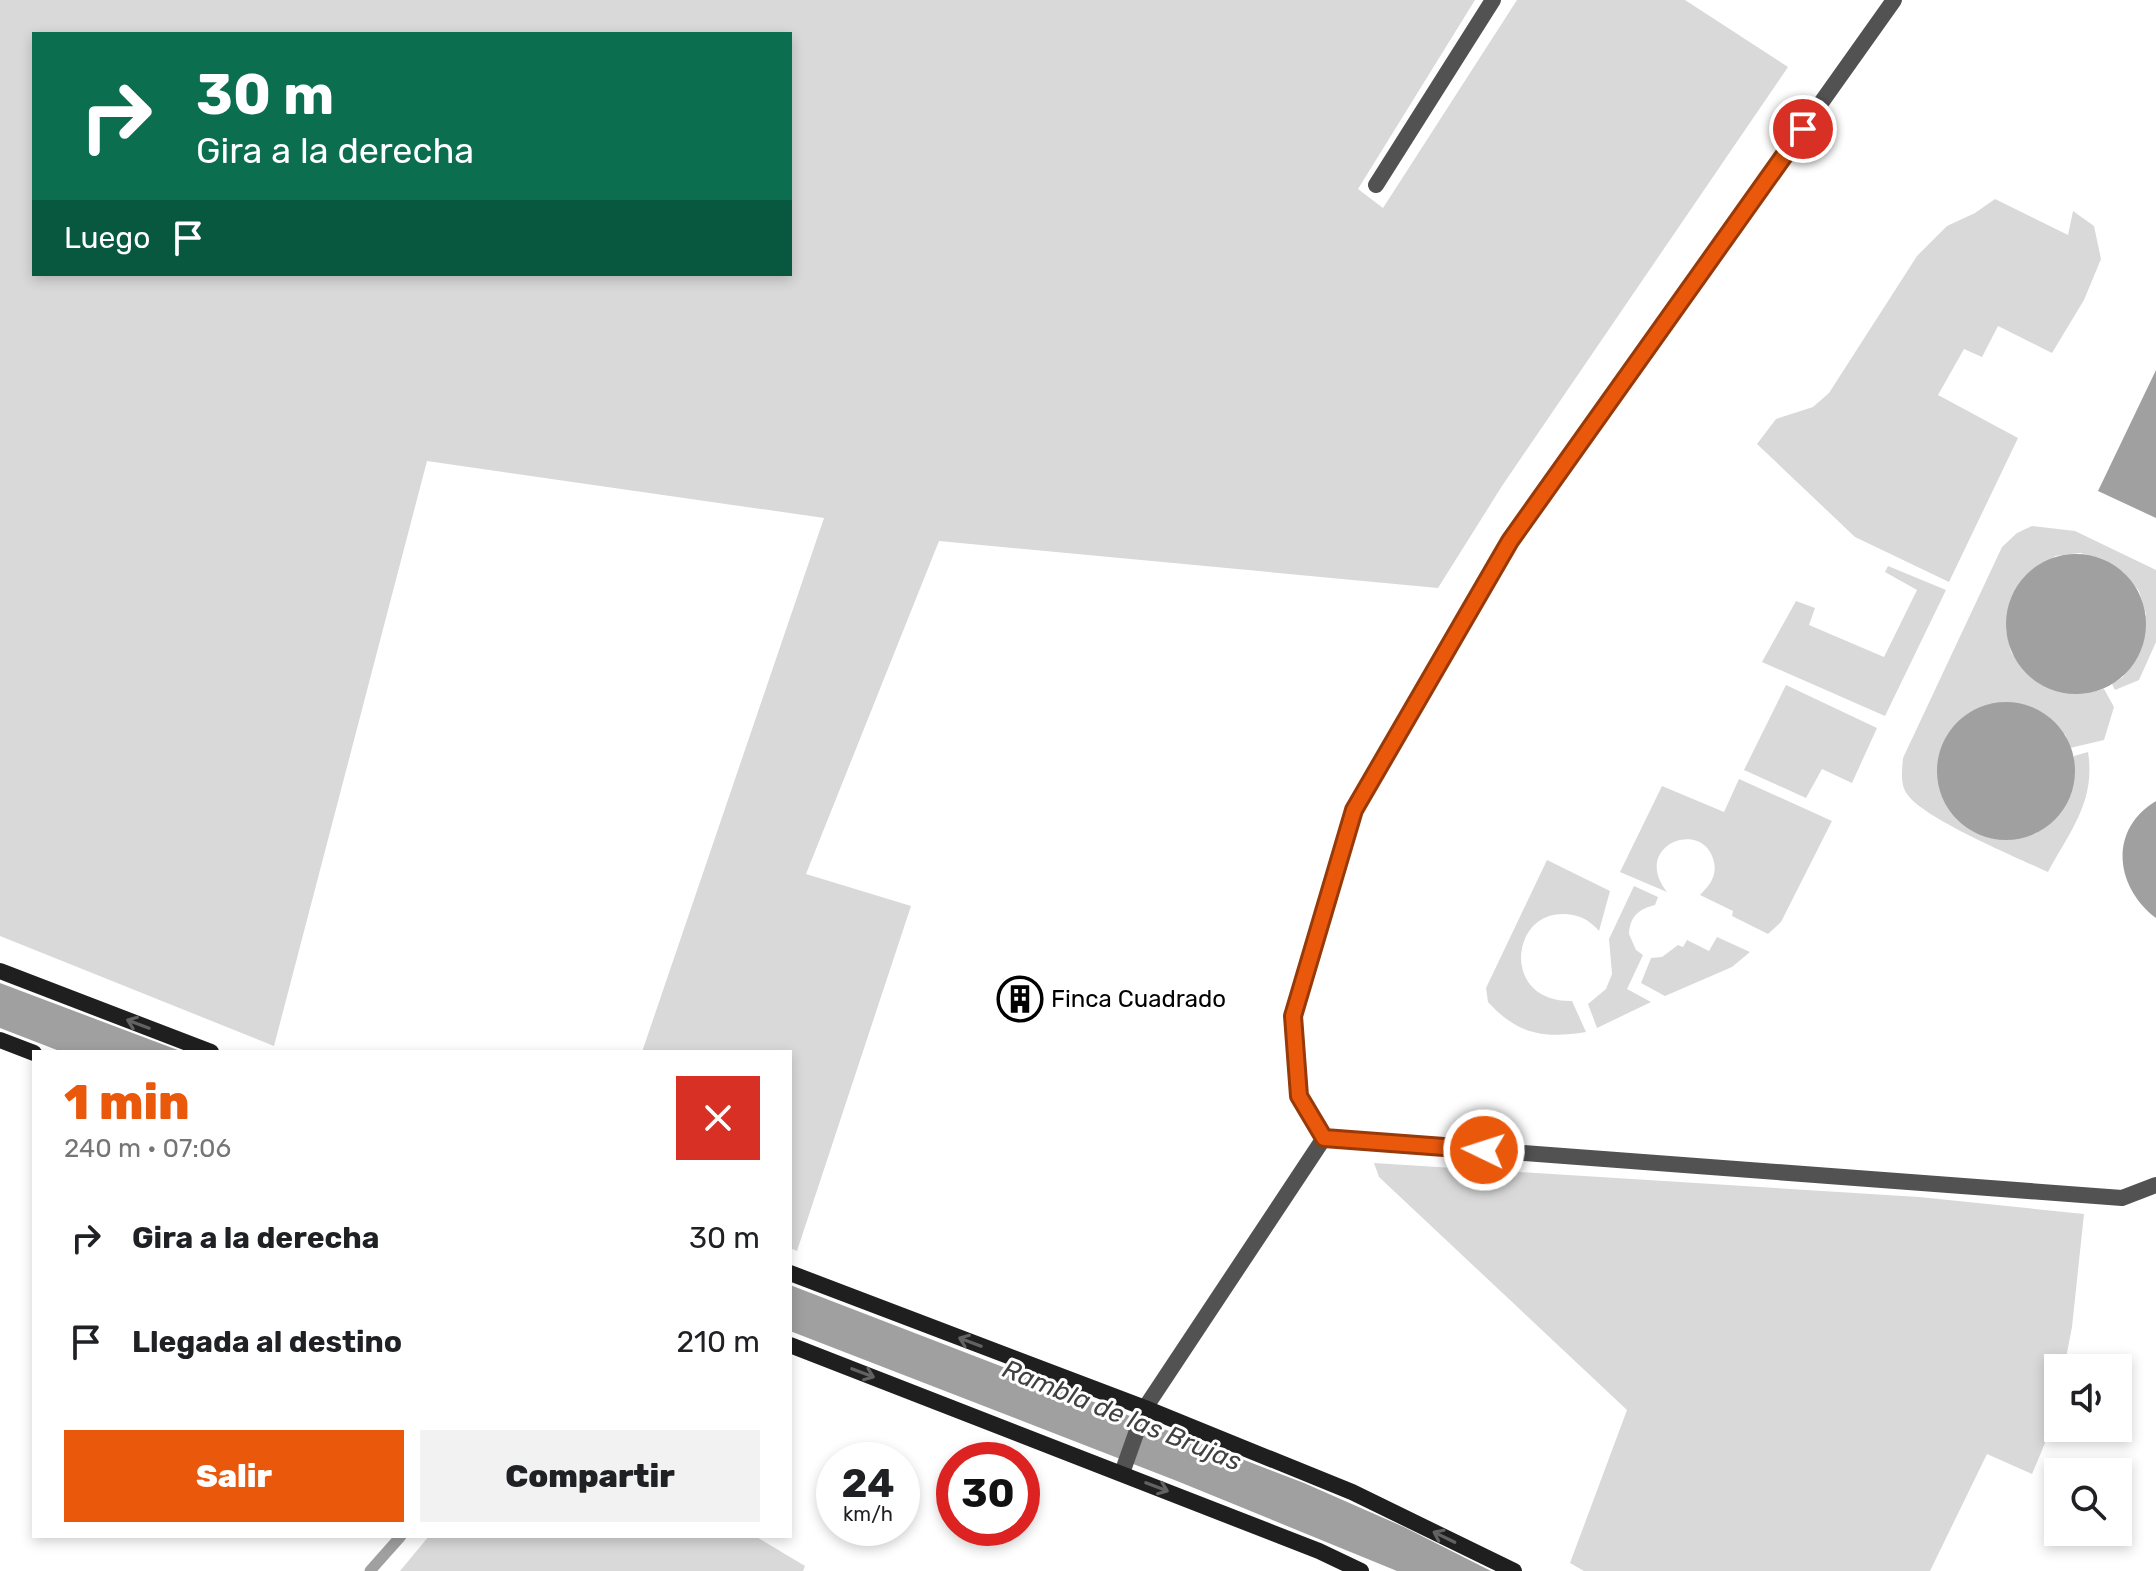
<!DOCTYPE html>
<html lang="es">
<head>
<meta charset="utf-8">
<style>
	body { margin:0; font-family:Rubik,sans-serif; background:#f2f2f2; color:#202124; height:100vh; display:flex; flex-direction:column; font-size:30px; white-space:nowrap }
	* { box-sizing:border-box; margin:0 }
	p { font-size:26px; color:#757577 }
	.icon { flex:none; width:44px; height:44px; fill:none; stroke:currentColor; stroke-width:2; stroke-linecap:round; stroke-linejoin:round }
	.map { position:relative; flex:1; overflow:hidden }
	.panel { position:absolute; left:32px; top:1050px; width:760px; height:488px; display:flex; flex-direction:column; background:#fff; border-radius:0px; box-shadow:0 4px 12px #0003 }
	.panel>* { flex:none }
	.banner { position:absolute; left:32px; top:32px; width:760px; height:244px; border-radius:0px; box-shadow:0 4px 12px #0003; background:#0b6e4f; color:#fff; overflow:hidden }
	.fabs { position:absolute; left:2044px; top:1354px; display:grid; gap:16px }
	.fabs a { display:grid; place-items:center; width:88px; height:88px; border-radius:0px; background:#fff; box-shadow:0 4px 12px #0003; font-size:40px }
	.speed { position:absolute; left:816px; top:1442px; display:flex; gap:16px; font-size:40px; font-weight:700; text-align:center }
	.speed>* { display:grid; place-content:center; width:104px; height:104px; border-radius:50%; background:#fff; box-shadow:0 4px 12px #0003; line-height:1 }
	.speed small { font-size:20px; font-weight:400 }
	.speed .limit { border:12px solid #d22; background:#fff; color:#111 }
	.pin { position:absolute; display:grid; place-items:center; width:68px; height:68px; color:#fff; margin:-34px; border:4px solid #fff; border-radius:50%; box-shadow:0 2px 8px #0007 }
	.me { position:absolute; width:88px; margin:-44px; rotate:274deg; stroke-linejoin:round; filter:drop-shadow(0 0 6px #0008) }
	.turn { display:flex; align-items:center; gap:28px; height:168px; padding:0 32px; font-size:36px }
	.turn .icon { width:104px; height:104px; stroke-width:2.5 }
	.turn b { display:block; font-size:56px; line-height:68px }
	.then { display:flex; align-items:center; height:76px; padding:0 32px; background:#0003; gap:16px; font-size:30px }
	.round { display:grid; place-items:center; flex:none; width:84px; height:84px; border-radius:0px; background:#f2f2f2 }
	.head { display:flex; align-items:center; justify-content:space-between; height:136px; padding:0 32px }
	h1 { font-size:48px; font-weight:800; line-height:60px; color:#ea580c }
	.action { display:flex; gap:16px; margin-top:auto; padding:16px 32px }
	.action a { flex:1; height:92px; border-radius:0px; background:#ea580c; color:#fff; font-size:32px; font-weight:800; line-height:92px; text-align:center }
	.action a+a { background:#f2f2f2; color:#202124 }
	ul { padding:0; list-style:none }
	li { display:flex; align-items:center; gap:24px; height:104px; padding:0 32px }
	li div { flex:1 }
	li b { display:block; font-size:30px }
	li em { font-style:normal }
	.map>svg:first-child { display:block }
	.green { fill:#d9d9d9; fill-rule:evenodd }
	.water { fill:#a0a0a0 }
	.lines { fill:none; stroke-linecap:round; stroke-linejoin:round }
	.stream { stroke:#a0a0a0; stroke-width:11 }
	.street { stroke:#525252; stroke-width:16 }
	.secondary { stroke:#1f1f1f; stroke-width:16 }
	.oneway { stroke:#626262 }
	.route-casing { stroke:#983908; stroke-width:20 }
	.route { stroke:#ea580c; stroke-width:14 }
	.labels { text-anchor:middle; stroke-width:6; stroke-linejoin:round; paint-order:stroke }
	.poi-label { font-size:24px; fill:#000; stroke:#fff; text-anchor:start }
	.water-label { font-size:26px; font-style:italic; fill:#414141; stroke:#fff }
</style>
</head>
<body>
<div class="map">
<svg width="2156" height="1571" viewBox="0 0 2156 1571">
	<rect width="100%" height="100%" fill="#fff"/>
	<!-- green -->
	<path class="green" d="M0 0H1475L1358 189 1383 208 1517 0H1685L1788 67 1502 486 1438 588 939 541 806 874 911 906 797 1251 790 1248V1052H642L824 518 427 461 274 1046 0 936ZM790 34V274H34V34Z
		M1995 199 2068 235 2073 211 2094 226 2101 259 2084 300 2052 353 1998 326 1982 357 1964 349 1938 395 2018 438 1949 582 1855 537 1757 444 1776 419 1813 407 1829 393 1917 256 1947 226 1975 213Z
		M2032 526 2075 531 2156 570V642L2139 680 2115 690 2112 684 2123 677 2146 614 2139 591 2123 572 2103 559 2080 553 2055 556 2006 630 2011 652 2023 670 2083 694 2104 689 2114 707 2104 740 2070 748 2065 734 1956 819 1974 832 1994 839H2015L2037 833 2074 780V756L2088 752C2096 801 2070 831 2048 872 2016 857 1924 819 1907 794 1900 784 1902 770 1903 758L2002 547 2017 533Z
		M1888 566 1946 590 1885 716 1762 662 1796 601 1815 608 1809 625 1884 657 1917 590 1885 572Z
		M1786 685 1877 728 1852 783 1822 769 1806 798 1744 770Z
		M1739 779 1832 821 1781 922 1768 934 1732 916 1733 911 1700 895C1710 885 1717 876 1714 862 1704 817 1630 845 1667 892L1620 872 1662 786 1724 812Z
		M1547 860 1610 891 1599 931C1592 923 1584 917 1573 915 1510 903 1498 1003 1572 1001L1586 1032C1543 1039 1517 1034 1488 1002L1486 988Z
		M1634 886 1658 897 1655 905C1639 909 1630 916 1629 934L1636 950 1643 955 1627 989 1651 1002 1597 1028 1588 1004 1606 989 1612 974 1609 939Z
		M1717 937 1750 952 1732 967 1665 996 1641 983 1651 958 1662 957 1678 945 1683 947 1687 940 1709 951Z
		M1374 1163 1919 1197 2084 1214 2072 1327 2064 1368H2058C2058 1413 2050 1433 2032 1474L1987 1454 1930 1571H1584L1570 1563 1627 1410 1379 1177Z
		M429 1536H755L805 1566 803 1571H400Z"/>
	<!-- water -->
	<path class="water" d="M2156 370V518L2098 491Z
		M2006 624a70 70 0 1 1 140 0a70 70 0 1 1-140 0Z
		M1937 771a69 69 0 1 1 138 0a69 69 0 1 1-138 0Z
		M2156 801V918C2115 887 2108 830 2156 801Z
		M0 983 183 1052H62L0 1028Z
		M790 1285 1304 1483 1404 1527 1491 1571H1397L1177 1481 790 1331Z"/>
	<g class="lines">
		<!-- stream -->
		<path class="stream" d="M370 1571 401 1536"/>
		<!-- street -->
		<path class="street" d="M1376 185 1493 0
			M1324 1138 1299 1096 1293 1016 1354 810 1510 541 1894 0
			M1324 1138 2122 1198 2156 1185
			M1122 1473 1145 1408 1324 1138"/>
		<!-- secondary -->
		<path class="secondary" d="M0 971 211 1052
			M0 1040 34 1053
			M790 1273 1145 1408 1352 1492 1514 1571
			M790 1345 1319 1551 1361 1571"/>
	</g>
	<!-- one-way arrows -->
	<defs><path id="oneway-shaft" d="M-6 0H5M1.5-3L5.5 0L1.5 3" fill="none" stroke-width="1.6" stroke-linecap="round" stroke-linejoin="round" transform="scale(2)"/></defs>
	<g class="oneway">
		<use href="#oneway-shaft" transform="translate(138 1024) rotate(-159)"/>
		<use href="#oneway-shaft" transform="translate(970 1342) rotate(-159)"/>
		<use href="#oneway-shaft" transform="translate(863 1373) rotate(21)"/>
		<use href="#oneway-shaft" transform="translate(1157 1487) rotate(21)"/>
		<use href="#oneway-shaft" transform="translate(1444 1537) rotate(-154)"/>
	</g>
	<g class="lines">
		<!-- route casing -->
		<g class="route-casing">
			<path id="route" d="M1484 1150 1324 1138 1299 1096 1293 1016 1354 810 1510 541 1803 129"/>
		</g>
		<!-- route -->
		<use href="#route" class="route"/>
	</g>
	<!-- icons -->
	<defs>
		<g id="building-ring" transform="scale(2.3)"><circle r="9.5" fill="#fff" stroke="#000" stroke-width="1.5"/><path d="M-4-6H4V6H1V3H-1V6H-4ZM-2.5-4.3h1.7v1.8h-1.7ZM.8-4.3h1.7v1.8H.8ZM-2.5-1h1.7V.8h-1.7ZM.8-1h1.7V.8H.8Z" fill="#000"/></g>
	</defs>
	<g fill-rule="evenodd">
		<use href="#building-ring" x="1020" y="999"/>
	</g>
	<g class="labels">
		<!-- poi labels -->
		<g class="poi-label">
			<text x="1051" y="1007">Finca Cuadrado</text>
		</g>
		<!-- water labels -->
		<g class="water-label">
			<text transform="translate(1122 1415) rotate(22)" y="9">Rambla de las Brujas</text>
		</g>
	</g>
</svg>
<div class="fabs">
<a><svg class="icon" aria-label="sound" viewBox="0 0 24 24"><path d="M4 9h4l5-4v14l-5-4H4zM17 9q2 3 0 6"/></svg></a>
<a><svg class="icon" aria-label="search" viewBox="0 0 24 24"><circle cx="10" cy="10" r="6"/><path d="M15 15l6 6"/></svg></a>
</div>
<div class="speed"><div>24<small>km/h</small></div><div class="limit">30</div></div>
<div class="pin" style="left:1803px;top:129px;background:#d93025"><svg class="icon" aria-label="arrive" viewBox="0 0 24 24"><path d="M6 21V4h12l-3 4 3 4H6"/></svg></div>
<svg class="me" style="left:1484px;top:1150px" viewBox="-20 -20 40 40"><circle r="17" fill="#ea580c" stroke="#fff" stroke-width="3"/><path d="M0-11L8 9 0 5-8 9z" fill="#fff"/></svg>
<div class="banner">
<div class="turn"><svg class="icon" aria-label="right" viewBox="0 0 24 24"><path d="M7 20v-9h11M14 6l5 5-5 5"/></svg><div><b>30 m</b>Gira a la derecha</div></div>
<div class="then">Luego<svg class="icon" aria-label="arrive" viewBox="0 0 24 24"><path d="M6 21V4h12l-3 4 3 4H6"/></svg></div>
</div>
<section class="panel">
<div class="head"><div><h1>1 min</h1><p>240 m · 07:06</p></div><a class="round" style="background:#d93025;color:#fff"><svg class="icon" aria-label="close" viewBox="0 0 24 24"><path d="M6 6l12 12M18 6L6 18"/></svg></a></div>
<ul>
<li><svg class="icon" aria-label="right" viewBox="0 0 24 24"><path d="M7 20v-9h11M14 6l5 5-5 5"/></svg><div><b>Gira a la derecha</b></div><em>30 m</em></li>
<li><svg class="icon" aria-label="arrive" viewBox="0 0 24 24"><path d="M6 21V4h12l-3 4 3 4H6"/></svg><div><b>Llegada al destino</b></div><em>210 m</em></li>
</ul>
<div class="action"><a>Salir</a><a>Compartir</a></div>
</section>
</div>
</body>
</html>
